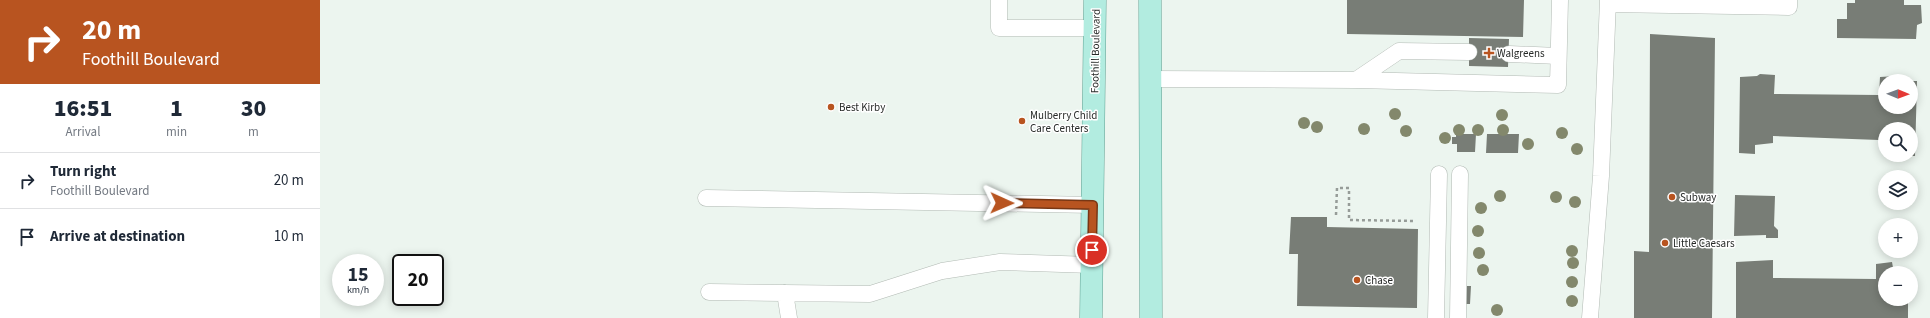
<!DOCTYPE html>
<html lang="en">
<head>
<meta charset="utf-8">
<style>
	body { margin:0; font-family:"Source Sans 3",sans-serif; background:#f2f2f3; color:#1f2937; height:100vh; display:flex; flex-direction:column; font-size:15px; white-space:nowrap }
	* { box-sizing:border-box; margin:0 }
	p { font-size:13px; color:#747a83 }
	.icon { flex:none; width:22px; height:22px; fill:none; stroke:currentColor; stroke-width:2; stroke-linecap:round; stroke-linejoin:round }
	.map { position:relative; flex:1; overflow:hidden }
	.panel { display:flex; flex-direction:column; background:#fff; width:320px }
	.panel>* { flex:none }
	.banner { background:#b85420; color:#fff; overflow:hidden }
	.needle { width:26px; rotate:91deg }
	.fabs { position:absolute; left:1558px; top:74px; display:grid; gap:8px }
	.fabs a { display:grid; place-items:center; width:40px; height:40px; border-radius:50%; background:#fff; box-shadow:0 2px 10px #0003; font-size:20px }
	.speed { position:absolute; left:12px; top:254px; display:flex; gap:8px; font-size:20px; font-weight:700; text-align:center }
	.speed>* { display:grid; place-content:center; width:52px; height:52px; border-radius:50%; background:#fff; box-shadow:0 2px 10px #0003; line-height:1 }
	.speed small { font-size:10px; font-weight:400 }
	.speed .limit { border:2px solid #111; border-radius:6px; background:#fff; color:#111 }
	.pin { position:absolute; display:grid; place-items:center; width:34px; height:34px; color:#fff; margin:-17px; border:2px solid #fff; border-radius:50%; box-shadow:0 1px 4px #0007 }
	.me { position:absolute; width:44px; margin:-22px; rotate:91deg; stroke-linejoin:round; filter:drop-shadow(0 0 3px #0008) }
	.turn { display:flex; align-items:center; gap:14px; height:84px; padding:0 16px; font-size:18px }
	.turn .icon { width:52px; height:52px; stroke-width:2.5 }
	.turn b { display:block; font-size:28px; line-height:34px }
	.eta { display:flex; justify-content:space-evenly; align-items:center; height:68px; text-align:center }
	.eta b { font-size:24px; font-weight:800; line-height:28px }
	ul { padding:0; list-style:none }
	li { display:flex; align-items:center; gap:12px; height:56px; padding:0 16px; border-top:1px solid #e0e1e3 }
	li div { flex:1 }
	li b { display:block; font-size:15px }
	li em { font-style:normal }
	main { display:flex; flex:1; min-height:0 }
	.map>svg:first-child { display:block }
	.building { fill:#787d76 }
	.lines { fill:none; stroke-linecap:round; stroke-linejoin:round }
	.lane-casing { stroke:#b2bab4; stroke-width:17 }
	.primary-casing { stroke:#60a092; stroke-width:23 }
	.path { stroke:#969c98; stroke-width:2.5; stroke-dasharray:3 3; stroke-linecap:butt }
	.lane { stroke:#fff; stroke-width:16 }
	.primary { stroke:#b2ece0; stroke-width:22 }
	.tree { fill:#83886c }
	.route-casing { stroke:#783715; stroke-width:10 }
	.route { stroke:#b85420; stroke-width:7 }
	.poi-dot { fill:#b85420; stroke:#fff; stroke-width:1.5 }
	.labels { text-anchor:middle; stroke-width:3; stroke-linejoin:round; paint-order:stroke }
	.street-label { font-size:11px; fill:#272a28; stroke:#fff }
	.poi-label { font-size:11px; fill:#272a28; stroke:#fff; text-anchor:start }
</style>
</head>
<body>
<main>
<section class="panel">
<div class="banner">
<div class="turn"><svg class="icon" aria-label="right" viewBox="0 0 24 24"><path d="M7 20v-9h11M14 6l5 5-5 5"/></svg><div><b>20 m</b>Foothill Boulevard</div></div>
</div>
<div class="eta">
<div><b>16:51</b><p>Arrival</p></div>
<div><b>1</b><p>min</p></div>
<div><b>30</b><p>m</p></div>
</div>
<ul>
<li><svg class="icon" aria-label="right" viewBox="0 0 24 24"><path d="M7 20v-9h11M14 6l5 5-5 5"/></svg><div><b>Turn right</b><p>Foothill Boulevard</p></div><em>20 m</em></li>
<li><svg class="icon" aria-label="arrive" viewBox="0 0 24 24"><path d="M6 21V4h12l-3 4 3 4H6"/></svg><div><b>Arrive at destination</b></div><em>10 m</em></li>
</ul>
</section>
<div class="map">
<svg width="1610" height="318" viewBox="0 0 1610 318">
	<rect width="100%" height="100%" fill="#ecf5ef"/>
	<!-- building -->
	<path class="building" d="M1027 0H1204L1203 37 1027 34Z
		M1535 0H1584V5H1601L1602 23 1597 25 1596 39 1517 38V19H1527V3H1535Z
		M1330 34 1395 38 1392 318H1314V251L1329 252Z
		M1149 38 1189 39 1188 67 1149 66Z
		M1440 74 1455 75 1454 94 1559 95 1560 77 1577 76V81H1565V107H1591V81H1597L1595 156H1591V129H1565V147H1560L1559 140 1453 136V143L1435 145V154L1419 153 1420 77 1437 76Z
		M1136 134H1156L1155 152H1137V144H1132V137H1136Z
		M1167 134H1199L1198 153H1166Z
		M1415 195 1455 196 1454 226 1458 230V238H1446V235L1414 236Z
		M971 217H1007V227L1098 229 1097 308 977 306 978 254H969Z
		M1453 260V278L1556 279V264L1572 262 1574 273H1565V299H1588V318H1416V262Z
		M1141 286H1151L1150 304H1141Z"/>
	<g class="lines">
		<!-- lane casing -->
		<g class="lane-casing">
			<path id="lane" d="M679 0V28H775
				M1288 4 1469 7V0
				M1189 54 1238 56
				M830 79 1036 80 1238 85 1240 0
				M1036 80 1079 51 1149 52
				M386 198 773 205
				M389 292 550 294 622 271 680 262 772 265
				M465 293 469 318
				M1116 318 1119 174
				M1138 318 1140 174
				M1270 318 1281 176 1288 0"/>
		</g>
		<!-- primary casing -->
		<g class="primary-casing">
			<path id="primary" d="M830 0 831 318
				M771 318 775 0"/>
		</g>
		<!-- path -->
		<path class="path" d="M1016 215 1017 188H1029V220L1096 221"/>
		<!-- lane -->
		<use href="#lane" class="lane"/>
		<!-- primary -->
		<use href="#primary" class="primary"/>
	</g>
	<!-- trees -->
	<g class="tree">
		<circle cx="1075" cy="114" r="6"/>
		<circle cx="1182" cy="115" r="6"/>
		<circle cx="984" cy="123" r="6"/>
		<circle cx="997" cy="127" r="6"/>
		<circle cx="1044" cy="129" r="6"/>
		<circle cx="1139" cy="130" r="6"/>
		<circle cx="1158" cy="130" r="6"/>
		<circle cx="1183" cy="130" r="6"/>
		<circle cx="1086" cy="131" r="6"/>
		<circle cx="1242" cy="133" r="6"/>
		<circle cx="1125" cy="138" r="6"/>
		<circle cx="1208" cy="144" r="6"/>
		<circle cx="1257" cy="149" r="6"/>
		<circle cx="1180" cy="196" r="6"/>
		<circle cx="1236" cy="197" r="6"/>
		<circle cx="1255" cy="202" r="6"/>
		<circle cx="1161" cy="208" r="6"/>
		<circle cx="1158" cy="231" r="6"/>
		<circle cx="1252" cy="251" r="6"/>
		<circle cx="1159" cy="253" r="6"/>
		<circle cx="1253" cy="263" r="6"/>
		<circle cx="1163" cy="270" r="6"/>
		<circle cx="1252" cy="282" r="6"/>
		<circle cx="1252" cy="301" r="6"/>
		<circle cx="1177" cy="310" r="6"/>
	</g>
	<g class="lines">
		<!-- route casing -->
		<g class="route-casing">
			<path id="route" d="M682 203 773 205 772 250"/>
		</g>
		<!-- route -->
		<use href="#route" class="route"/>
	</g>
	<!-- markers -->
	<g class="poi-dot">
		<path d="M1167 47h4v4h4v4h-4v4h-4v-4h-4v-4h4z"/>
		<circle cx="511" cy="107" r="4"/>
		<circle cx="702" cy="121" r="4"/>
		<circle cx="1352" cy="197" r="4"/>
		<circle cx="1345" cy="243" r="4"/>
		<circle cx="1037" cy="280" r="4"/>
	</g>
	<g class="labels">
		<!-- street labels -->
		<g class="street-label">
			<text transform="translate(775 51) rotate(-89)" y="4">Foothill Boulevard</text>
		</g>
		<!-- poi labels -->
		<g class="poi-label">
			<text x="1177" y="57">Walgreens</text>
			<text x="519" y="111">Best Kirby</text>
			<text x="710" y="119">Mulberry Child<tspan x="710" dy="13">Care Centers</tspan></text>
			<text x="1360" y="201">Subway</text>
			<text x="1353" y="247">Little Caesars</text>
			<text x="1045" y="284">Chase</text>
		</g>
	</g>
</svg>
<div class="fabs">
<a><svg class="needle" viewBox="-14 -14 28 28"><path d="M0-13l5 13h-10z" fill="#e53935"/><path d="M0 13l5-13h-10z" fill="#747a83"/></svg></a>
<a><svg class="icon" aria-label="search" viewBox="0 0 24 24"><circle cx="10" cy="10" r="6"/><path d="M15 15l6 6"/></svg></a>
<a><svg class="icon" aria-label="layers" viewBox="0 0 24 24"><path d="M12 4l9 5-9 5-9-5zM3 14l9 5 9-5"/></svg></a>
<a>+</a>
<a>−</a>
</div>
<div class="speed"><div>15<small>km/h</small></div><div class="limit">20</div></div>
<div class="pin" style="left:772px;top:250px;background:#d93025"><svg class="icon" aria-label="arrive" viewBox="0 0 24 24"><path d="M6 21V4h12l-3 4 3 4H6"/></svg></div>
<svg class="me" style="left:682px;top:203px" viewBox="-20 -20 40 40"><path d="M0-17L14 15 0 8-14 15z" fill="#b85420" stroke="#fff" stroke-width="4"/></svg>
</div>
</main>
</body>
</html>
